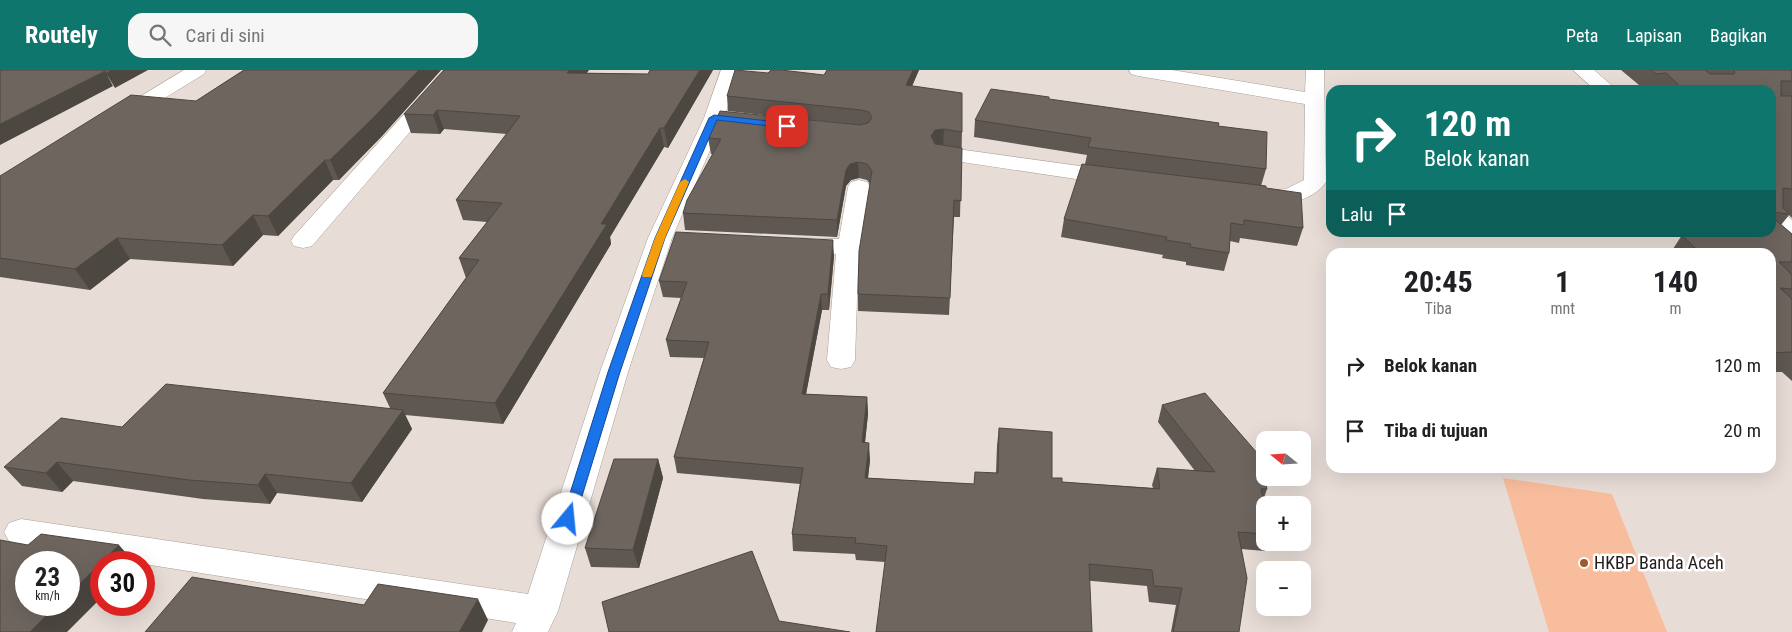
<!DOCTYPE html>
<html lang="id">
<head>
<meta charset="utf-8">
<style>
	body { margin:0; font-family:"Roboto Condensed",sans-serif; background:#f6f6f6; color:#202124; height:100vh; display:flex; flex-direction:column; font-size:19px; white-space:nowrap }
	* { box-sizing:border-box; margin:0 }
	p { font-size:16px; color:#757577 }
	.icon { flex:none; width:28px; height:28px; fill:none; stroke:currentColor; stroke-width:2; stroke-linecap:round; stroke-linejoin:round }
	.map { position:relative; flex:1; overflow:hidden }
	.details { position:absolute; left:1326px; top:178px; width:450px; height:225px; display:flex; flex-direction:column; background:#fff; border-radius:15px; box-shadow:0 5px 20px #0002 }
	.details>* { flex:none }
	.hud { position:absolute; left:1326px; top:15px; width:450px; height:152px; border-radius:15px; box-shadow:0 5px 20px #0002; background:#0f766e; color:#fff; overflow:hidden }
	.needle { width:32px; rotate:288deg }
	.fabs { position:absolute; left:1256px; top:361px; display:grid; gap:10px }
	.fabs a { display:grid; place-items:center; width:55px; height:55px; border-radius:10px; background:#fff; box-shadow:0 5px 20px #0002; font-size:25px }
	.speed { position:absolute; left:15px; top:481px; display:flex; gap:10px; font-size:25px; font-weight:700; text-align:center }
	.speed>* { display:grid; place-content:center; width:65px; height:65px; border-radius:50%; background:#fff; box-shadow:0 5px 20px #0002; line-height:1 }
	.speed small { font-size:12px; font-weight:400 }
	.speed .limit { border:8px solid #d22; background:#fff; color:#111 }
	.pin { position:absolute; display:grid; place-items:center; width:42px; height:42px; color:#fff; margin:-21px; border-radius:10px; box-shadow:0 2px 8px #0006 }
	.me { position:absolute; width:55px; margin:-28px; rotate:17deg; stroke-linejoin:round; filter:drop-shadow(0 0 4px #0008) }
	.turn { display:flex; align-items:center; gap:18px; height:105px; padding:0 15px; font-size:22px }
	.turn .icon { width:65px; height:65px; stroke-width:2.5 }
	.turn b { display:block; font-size:35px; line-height:42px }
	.then { display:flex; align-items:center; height:48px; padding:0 15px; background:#0003; gap:10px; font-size:19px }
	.eta { display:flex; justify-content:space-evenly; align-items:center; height:85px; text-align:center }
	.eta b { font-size:30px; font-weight:700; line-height:35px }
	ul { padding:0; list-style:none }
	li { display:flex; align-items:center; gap:15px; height:65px; padding:0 15px }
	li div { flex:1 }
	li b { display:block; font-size:19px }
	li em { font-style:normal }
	header { display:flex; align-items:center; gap:30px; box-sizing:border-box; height:70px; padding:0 25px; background:#0f766e; color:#fff }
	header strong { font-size:24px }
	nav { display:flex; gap:28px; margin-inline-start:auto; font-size:18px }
	.search { width:350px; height:45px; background:#f6f6f6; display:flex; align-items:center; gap:12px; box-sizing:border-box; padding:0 18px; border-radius:15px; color:#757577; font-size:19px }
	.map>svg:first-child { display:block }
	.green { fill:#f8bd9c }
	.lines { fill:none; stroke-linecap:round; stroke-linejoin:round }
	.minor-casing { stroke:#a99f99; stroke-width:1 }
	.minor { fill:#fff; fill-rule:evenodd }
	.wall { fill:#5f5752 }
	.shaded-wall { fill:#4d4742 }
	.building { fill:#6e655f; stroke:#4d4742 }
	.route { fill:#1a73e8; stroke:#114b97 }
	.slow { fill:#f59e0b }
	.poi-dot { fill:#9e592e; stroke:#fff; stroke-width:2 }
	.labels { text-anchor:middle; stroke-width:5; stroke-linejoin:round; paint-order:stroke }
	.near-poi-label { font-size:18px; fill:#221e1c; stroke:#fff; text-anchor:start }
</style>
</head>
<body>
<header>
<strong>Routely</strong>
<div class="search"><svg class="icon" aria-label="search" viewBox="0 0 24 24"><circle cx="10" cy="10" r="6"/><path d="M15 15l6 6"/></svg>Cari di sini</div>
<nav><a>Peta</a><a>Lapisan</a><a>Bagikan</a></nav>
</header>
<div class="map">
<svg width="1792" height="562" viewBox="0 0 1792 562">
	<rect width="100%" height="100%" fill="#e7dcd6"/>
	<!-- green -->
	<path class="green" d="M1503 408 1612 424 1667 562H1549Z"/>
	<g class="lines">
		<!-- minor casing -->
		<g class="minor-casing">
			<path id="minor" d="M184 0H206L204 4 127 51 120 53 113 51 110 47 113 43Z
				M444 0H463L312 176 303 178 294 176 291 171 294 166Z
				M721 0H739L724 48 672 168 628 302 558 541 548 562H512L516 553 144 494V492H131L21 475 9 471 4 462 9 453 21 449 528 524 600 302 648 168 704 48Z
				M1129 0H1172L1305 22 1306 0H1324L1326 112C1312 133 1278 137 1255 132L1252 127 1255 122 1286 119 1304 110 1305 34 1138 6 1131 4Z
				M1573 0H1594L1617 20H1595Z
				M943 77 1116 101 1124 103 1127 108 1124 113 1116 115 935 88 932 83 935 78Z
				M859 110 867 112 870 117 858 198 855 290 851 297 841 299 831 297 827 290 836 184 787 180 784 175 787 170 796 168 839 169 848 117 851 112Z
				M1771 138 1779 140 1792 150V169L1784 167 1771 157Z"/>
		</g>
		<!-- minor -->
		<use href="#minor" class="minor"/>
	</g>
	<!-- wall -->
	<path class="wall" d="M244 0H441L382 66 339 110H333L278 166 263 165 233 196 130 189 90 220 0 207V106L196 31Z
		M589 0 587 3 648 4 713 0 668 78 664 77 610 167 611 174 503 354 405 345 412 359 362 432 277 423 270 434 203 429 73 411 62 422 22 416 4 397 122 357 390 338 383 323 466 208 459 188 487 152 463 150 456 130 507 64 444 59 440 64 411 63 404 44Z
		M827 0H919L912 16 962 62 960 147H954L949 245 858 241V224L870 114 867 110 859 108 851 110 846 116 837 167 685 160 683 143 713 84H711L708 68 858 55 728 41 727 26 768 3 824 5Z
		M1621 0H1792V148L1789 145 1781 155 1792 164V311L1782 302H1771V182H1671L1682 165H1702L1699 162H1771V20H1645Z
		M1049 30 1218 56 1266 99 1261 116 1266 118 1303 158 1297 176 1240 168 1239 173 1230 171 1229 183 1224 201 1186 195V192L1162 188 1163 185 1061 167 1064 149 1085 94 1087 85 974 67 975 50Z
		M834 186 829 240H822L806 324 867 327 868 344 865 373 870 390 868 408 974 414 996 403 997 375 999 358 1052 408 1062 412 1153 418 1152 415 1157 398 1195 401 1158 352 1162 335 1267 419 1264 428 1265 435V472H1269L1265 481 1241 479 1239 562H1171L1176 535 1149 532 1147 516 885 492 856 490 855 484 793 481 792 464 800 414 677 403 674 387 704 288 670 287 666 270 681 228 663 227 659 211Z
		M658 389 663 408 639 498 591 497 585 478Z"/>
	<!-- shaded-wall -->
	<path class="shaded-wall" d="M112 0H148L115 18 106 3Z
		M419 0H441L382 66 339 110 330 90Z
		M569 0H589L571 21 567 3Z
		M700 0H713L668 78 664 58Z
		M913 0H919L906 30V15Z
		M105 1 113 16 0 75V54Z
		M437 40 444 59 440 64 433 45Z
		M660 58 664 77 610 167 611 174 503 354 495 333 601 154Z
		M944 59 943 75 935 76 931 66 935 60Z
		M325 90 333 110 278 166 268 146Z
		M858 92 859 108 851 110 846 116 837 167V150L846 100 850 94Z
		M253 145 263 165 233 196 222 175Z
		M117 168 130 189 90 220 75 199Z
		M833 170 834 186 829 240 828 224Z
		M821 224 822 240 803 340 802 324Z
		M867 327 868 344 863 389 862 372Z
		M403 340 412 359 362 432 351 413Z
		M869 373 870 390 866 424 865 408Z
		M658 389 663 408 639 498 633 480Z
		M57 392 73 411 62 422 46 403Z
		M265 404 277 423 270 434 258 415Z
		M119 475 134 492H101V528L67 562H30L57 535H69V524Z
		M478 529 488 550 482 562H459Z"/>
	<!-- building -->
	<path class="building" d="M0 0H112L106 3 105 1 0 54Z
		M244 0H419L374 47 330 90H325L268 146 253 145 222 175 117 168 75 199 0 188V106L131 25 196 31Z
		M444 0H569L567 3 648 4 650 0H700L664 58H660L601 154H607L495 333 383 323 479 190 459 188 502 133 456 130 520 46 437 40 433 45 404 44Z
		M735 0 768 3 771 0H781L824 5 827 0H913L906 15 962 23V62L944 59 935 60 931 66 935 74 962 78 961 131 954 130 950 228 858 224 859 181 872 101 867 94 858 92 850 94 846 100 837 150 683 143 687 130 721 69 708 68 720 41 860 55 868 53 872 48 869 42 861 40 727 26Z
		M1651 0H1705L1710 4H1734L1735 2 1733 0H1792V11H1781V26H1792V119L1783 118V138L1789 144 1771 142V20H1684L1666 3 1656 4Z
		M991 19 1049 27V29L1219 53 1218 56 1267 62 1266 99 1088 77 1091 68 975 50Z
		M1082 94 1266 116V118L1301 123 1303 158 1244 150V155L1231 153 1229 183 1190 177 1191 174 1166 170 1167 167 1064 149Z
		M1771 146 1792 164V192H1779L1792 205V219L1780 218 1792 229V282L1771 283V182H1699L1682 165H1741L1737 162H1771Z
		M676 162 833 170 828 224H821L802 324 867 327 862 372 869 373 865 408 974 414 975 402 998 403 999 358 1052 362V408H1062V412L1160 419 1157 398 1215 402 1162 335 1205 323 1258 384 1267 419H1261L1265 435V464L1238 462 1247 508 1239 562H1173L1182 518 1154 516 1152 500 1089 494 1092 562H876L887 476 855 473 856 468 792 464 803 398 674 387 709 272 666 270 687 212 659 211Z
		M166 314 403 340 351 413 265 404 258 415 189 410 57 392 46 403 4 397 61 348 122 357Z
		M614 389H658L633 480 585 478Z
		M41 464 119 475 69 524V492H26V535H57L30 562H0V470L28 475Z
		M752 481 779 551 850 562H609L602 532Z
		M192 507 364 535 378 514 478 529 459 562H145Z"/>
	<!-- route -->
	<path class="route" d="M714 45 787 53 791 56 787 58 717 50 665 168 620 302 575 449 573 453 568 454 564 453 562 449 608 302 655 168 709 48Z"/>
	<!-- slow -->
	<path class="slow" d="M685 109 689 112 665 168 652 205 651 207H643L642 205 655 168 680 112Z"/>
	<!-- markers -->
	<circle class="poi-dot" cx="1584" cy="493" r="5"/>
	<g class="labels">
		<!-- near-poi labels -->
		<g class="near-poi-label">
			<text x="1594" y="499">HKBP Banda Aceh</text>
		</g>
	</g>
</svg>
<div class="fabs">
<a><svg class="needle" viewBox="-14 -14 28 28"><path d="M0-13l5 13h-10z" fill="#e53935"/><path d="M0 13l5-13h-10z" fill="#757577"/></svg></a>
<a>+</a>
<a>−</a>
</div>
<div class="speed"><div>23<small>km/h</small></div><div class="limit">30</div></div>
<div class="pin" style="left:787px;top:56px;background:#d93025"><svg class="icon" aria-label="arrive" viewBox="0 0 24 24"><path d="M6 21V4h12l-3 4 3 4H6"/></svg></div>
<svg class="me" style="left:568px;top:449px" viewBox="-20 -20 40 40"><circle r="19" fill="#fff"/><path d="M0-13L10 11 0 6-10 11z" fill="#1a73e8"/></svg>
<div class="hud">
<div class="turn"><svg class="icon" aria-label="right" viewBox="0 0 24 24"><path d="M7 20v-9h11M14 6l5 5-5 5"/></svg><div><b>120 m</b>Belok kanan</div></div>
<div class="then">Lalu<svg class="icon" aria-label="arrive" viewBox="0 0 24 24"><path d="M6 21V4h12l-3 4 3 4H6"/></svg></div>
</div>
<section class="details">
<div class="eta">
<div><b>20:45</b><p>Tiba</p></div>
<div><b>1</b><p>mnt</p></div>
<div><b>140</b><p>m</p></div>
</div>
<ul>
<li><svg class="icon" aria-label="right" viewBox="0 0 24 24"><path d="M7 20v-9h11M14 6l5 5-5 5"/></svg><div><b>Belok kanan</b></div><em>120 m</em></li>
<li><svg class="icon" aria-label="arrive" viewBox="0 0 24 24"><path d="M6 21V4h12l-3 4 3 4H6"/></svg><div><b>Tiba di tujuan</b></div><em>20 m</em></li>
</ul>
</section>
</div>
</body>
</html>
